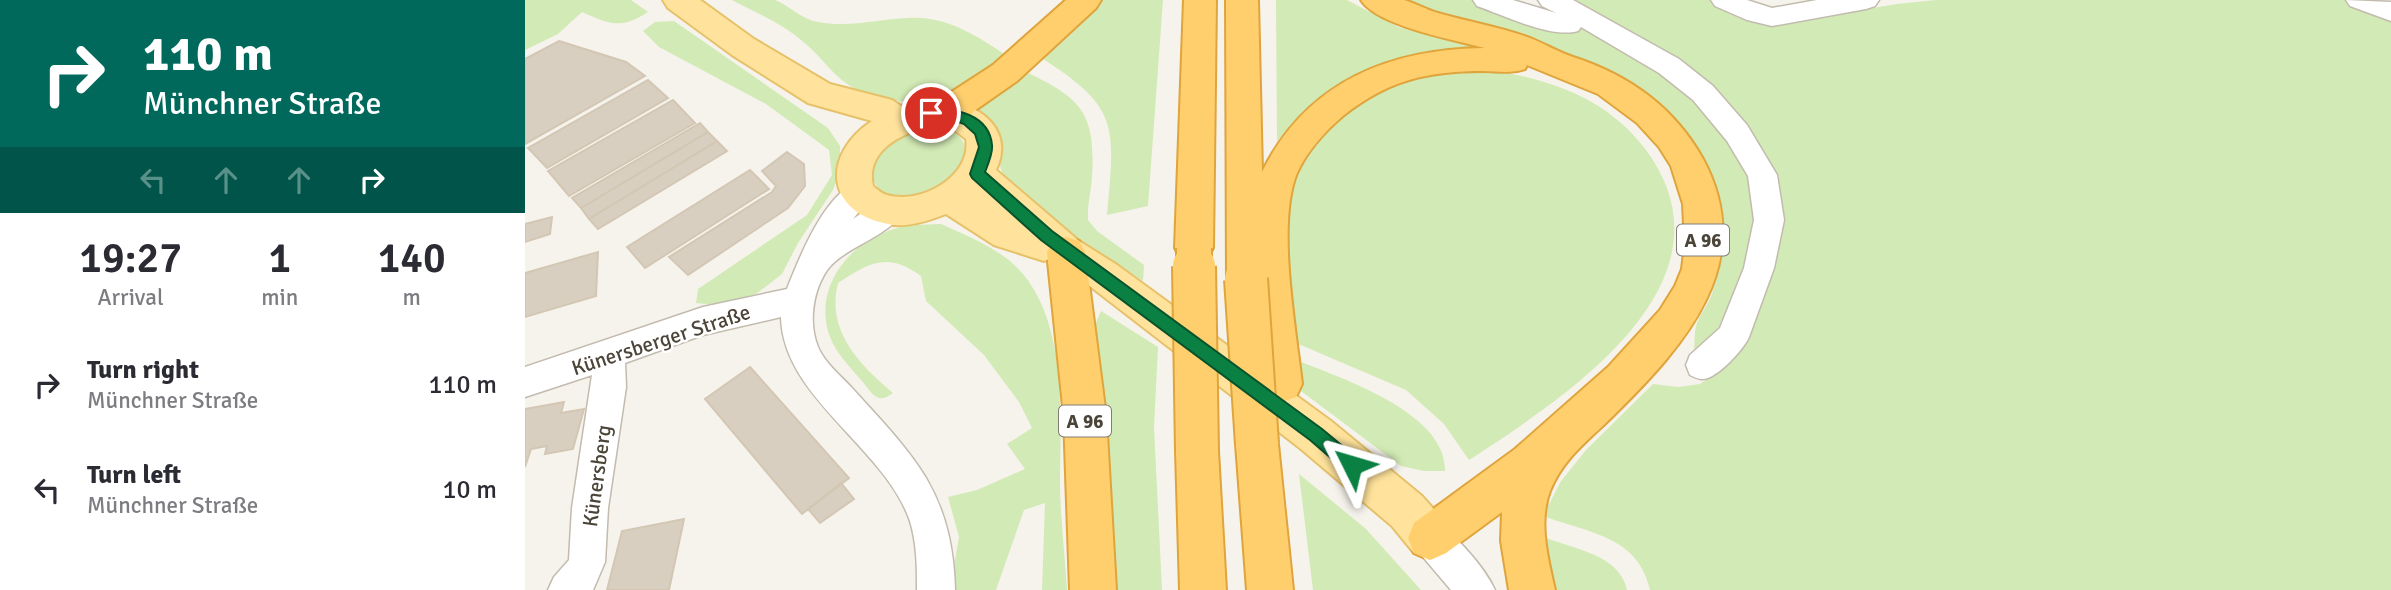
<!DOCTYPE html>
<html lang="en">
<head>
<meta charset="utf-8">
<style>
	body { margin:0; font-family:Signika,sans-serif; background:#f2f2f3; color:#2b2b33; height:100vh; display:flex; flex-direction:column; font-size:26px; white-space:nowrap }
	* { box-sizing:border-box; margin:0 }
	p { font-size:23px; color:#7c7c81 }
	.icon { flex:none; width:38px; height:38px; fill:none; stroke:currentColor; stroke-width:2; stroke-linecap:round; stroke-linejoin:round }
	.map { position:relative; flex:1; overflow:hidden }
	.side { display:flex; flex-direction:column; background:#fff; width:525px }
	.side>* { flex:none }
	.banner { background:#00695c; color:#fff; overflow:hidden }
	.pin { position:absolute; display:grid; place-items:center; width:60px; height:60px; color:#fff; margin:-30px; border:4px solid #fff; border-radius:50%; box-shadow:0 2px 7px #0007 }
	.me { position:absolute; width:77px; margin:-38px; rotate:310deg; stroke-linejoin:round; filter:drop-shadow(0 0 5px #0008) }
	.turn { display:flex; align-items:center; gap:24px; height:147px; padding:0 28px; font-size:32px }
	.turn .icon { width:91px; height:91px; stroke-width:2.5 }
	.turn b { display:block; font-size:49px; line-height:60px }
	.lanes { display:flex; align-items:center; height:66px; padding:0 28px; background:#0003; justify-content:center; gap:35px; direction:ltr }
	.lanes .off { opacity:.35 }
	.eta { display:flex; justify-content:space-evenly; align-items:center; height:119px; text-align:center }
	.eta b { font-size:42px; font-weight:600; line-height:49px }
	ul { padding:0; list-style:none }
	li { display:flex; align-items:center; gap:21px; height:105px; padding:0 28px }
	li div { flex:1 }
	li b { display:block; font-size:26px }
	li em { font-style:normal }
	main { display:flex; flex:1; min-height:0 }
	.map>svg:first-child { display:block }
	.green { fill:#d2eab5 }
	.building { fill:#d8cfc1; stroke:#d3c7b4; stroke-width:2 }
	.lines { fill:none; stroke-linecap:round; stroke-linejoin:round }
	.minor-casing { stroke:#c2bbae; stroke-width:3 }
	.major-casing { stroke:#e6c16a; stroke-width:4 }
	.highway-casing { stroke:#e0a43c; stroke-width:4 }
	.minor { fill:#fff; fill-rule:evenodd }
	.major { fill:#ffe39c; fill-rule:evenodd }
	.highway { fill:#ffcf6e; fill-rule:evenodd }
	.highway-bridge-far1-casing { stroke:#e0a43c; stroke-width:38; stroke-linecap:butt }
	.highway-bridge-casing { stroke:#e0a43c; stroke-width:46; stroke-linecap:butt }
	.highway-bridge-far1 { stroke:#ffcf6e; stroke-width:34 }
	.highway-bridge { stroke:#ffcf6e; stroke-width:42 }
	.route { fill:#0b8043; stroke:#07532c; stroke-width:2 }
	.labels { text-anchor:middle; stroke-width:5; stroke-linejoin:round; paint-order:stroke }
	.shield { fill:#fff; stroke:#817c74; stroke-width:2 }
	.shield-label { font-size:19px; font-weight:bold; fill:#4b4439 }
	.street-label { font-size:21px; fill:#4b4439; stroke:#fff }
</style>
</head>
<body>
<main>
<section class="side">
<div class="banner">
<div class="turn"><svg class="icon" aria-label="right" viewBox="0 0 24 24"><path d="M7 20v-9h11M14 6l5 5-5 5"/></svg><div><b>110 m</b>Münchner Straße</div></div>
<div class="lanes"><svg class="icon off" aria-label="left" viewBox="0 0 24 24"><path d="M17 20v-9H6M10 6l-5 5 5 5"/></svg><svg class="icon off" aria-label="ahead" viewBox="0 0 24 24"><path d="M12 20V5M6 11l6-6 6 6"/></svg><svg class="icon off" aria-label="ahead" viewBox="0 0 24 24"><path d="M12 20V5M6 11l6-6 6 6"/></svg><svg class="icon" aria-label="right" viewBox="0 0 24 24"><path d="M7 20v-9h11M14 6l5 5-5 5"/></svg></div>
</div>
<div class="eta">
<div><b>19:27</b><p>Arrival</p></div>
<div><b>1</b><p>min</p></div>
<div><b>140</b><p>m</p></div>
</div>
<ul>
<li><svg class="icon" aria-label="right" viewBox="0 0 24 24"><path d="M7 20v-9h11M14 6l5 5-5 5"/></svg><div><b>Turn right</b><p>Münchner Straße</p></div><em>110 m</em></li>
<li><svg class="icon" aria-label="left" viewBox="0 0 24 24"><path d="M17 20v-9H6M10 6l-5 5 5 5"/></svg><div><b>Turn left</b><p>Münchner Straße</p></div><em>10 m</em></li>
</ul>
</section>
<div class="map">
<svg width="1866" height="590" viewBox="0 0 1866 590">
	<rect width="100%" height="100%" fill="#f6f3ec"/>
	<!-- green -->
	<path class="green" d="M0 0H106L123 12C95 30 85 24 57 12L33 34 0 50Z
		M207 0C219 0 239 0 250 0 265 6 276 19 293 22 325 28 353 19 384 18 422 16 452 36 482 56 464 69 445 86 425 96 398 109 341 100 318 81 303 69 292 52 276 40 255 22 231 13 207 0Z
		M575 0H638L623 206 582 215C590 125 595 108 515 57Z
		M751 0H822L873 27 959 50C908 52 856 57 811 85 789 98 770 123 752 141Z
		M871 0H952L1054 25 1174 97 1232 181V246L1199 325 1183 342 1169 349C1170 341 1169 331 1172 323 1176 313 1183 305 1187 294 1194 272 1198 250 1198 226 1198 206 1189 183 1181 165 1135 60 1011 47 916 17 900 12 885 6 871 0Z
		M1046 0H1186L1212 14 1258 23 1372 4 1411 0H1821L1866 17V590H1125C1113 536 1064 533 1018 516L1036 481 1061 450 1128 384 1153 387 1175 384 1196 369 1221 333 1234 150Z
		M149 21 303 128 315 146V172L308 190 273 243 257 274 231 294 191 305 171 303 173 289 282 215 307 175 304 150 241 104 134 47 118 31 130 22Z
		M964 70C1026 79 1083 99 1121 150 1219 283 1039 398 944 460L919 424 881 390 764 340 760 212 769 172 791 134 823 106 867 83 914 75Z
		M499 71C556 98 571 112 567 177 566 192 562 206 563 220L572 231 619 265 618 281C587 260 497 207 480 178 463 151 494 133 451 109Z
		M398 127C474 126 434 196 378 196 337 196 340 156 368 138 377 133 389 130 398 127Z
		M416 224C440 235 466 245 486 262 545 313 535 419 535 489 536 523 540 557 542 590H517L520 503 499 510 471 590H425L434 537 423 497 452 490 500 469 482 444 507 428 494 402 459 355 401 301 396 276C363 252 345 262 313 283 301 331 334 364 368 393 351 406 347 392 336 380 324 366 308 350 303 331 291 287 322 246 363 231 380 224 398 225 416 224Z
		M576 311 633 347 629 427 637 590H582L570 325Z
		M766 358C810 376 922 411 920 471H899L876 466 768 385Z
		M774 474 840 528 896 590H788Z
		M1019 537C1047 549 1095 554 1102 590H1026Z"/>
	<!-- building -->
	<path class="building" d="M34 41 101 62 120 76 0 144V59Z
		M123 80 143 98 22 168 3 148Z
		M148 100 170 123 44 196 23 171Z
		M175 123 183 132 56 208 47 198Z
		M183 132 192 141 64 219 56 208Z
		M192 141 202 151 73 229 64 219Z
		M262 152 279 164 280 186 263 208 163 275 144 257 247 192 251 186 237 171Z
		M225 170 244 189 120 268 102 247Z
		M27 217 25 234 0 242V224Z
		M73 252 71 296 0 317V273Z
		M225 367 324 478 277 514 180 399Z
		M39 402 36 413 59 409 48 449 20 454 22 446 6 449 0 467V409Z
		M316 483 329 499 295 523 283 509Z
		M159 519 144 590H82L97 531Z"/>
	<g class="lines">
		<!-- minor casing -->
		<g class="minor-casing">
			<path id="minor" d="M948 0H988L1031 13 1017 6 1013 0H1048L1154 59 1188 86 1222 125 1252 175 1259 220 1249 268 1224 337C1219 349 1191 380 1177 379 1173 379 1169 377 1165 375L1161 365 1165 355 1195 328 1219 268 1229 220 1223 176 1202 141 1168 100 1134 73 1056 27 1053 31C1027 39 978 15 952 6Z
				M1186 0H1222L1247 8 1292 0H1354L1350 6 1341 9 1247 26 1222 20 1190 6Z
				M1821 0 1866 2V21L1825 6Z
				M333 182 343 186 348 194 328 219C344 209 356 194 376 201L380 209C364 239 314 247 299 275 287 296 284 325 293 347 299 362 316 376 327 388 353 417 381 445 401 478 422 514 429 550 430 590H392C392 567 392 544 385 521 359 446 258 398 256 317L178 335 100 363 101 387 83 508 80 562 68 590H23L29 577 44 560 47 508 67 375 0 397V367L178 307 262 289C274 258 300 193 333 182Z
				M905 520C927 529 960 568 970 590H926L892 550 887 538 892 526Z"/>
		</g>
		<!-- major casing -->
		<g class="major-casing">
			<path id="major" d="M138 0H175L229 39 305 84 367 100 379 108C388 105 397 101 406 100 446 98 492 125 471 170L554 241 592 265 806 421 897 496 921 523 927 538 921 553 905 560 889 553 867 526 776 449 566 287 524 259 519 261 469 245 421 214C403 221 382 228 363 224 299 212 297 154 347 121L283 103 207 55 143 8ZM406 126 428 129 441 139C447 176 396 205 362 195 357 194 353 190 348 186 340 151 376 133 406 126Z"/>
		</g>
		<!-- highway casing -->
		<g class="highway-casing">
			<path id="highway" d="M541 0H576L571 8 492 81 449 111 439 123 427 127 415 123 410 114 425 93 468 65Z
				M659 0H691L688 248 682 259 669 263 656 259 650 248Z
				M701 0H733L737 172C782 82 863 49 960 48 930 40 852 26 836 0 849 0 866 0 879 0 890 3 902 10 913 13 944 22 975 27 1005 38 1020 44 1033 52 1048 57 1104 75 1149 107 1178 159 1234 263 1160 345 1089 415 1064 440 1039 457 1025 491 1013 522 1023 559 1030 590H984L976 541 977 512 921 553 905 560 889 553 883 538 889 523 990 449 1083 367 1135 310 1150 286 1157 269 1160 244 1158 204 1146 166 1134 147 1112 123 1073 94 1002 65 1000 69C985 74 972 71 958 71 933 71 908 73 884 80 860 87 838 100 819 115 801 130 782 151 772 173 751 223 771 329 777 384L771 397 757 402 743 397 737 384 729 292 721 295 708 290 702 279Z
				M541 237 554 241 560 252 581 416 591 590H545L539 416 522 252 528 241Z
				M732 425 747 430 753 444 768 590H722L711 444 717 430Z
				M672 431 687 437 693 451 701 590H655L651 451 657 437Z"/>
		</g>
		<!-- minor -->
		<use href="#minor" class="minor"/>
		<!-- major -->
		<use href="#major" class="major"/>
		<!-- highway -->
		<use href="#highway" class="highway"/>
		<!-- highway-bridge-far1 casing -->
		<g class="highway-bridge-far1-casing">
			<path id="highway-bridge-far1" d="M669 248V268"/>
		</g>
		<!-- highway-bridge casing -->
		<g class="highway-bridge-casing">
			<path id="highway-bridge" d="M669 266 672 451
				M721 279 732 444"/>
		</g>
		<!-- highway-bridge-far1 -->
		<use href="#highway-bridge-far1" class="highway-bridge-far1"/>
		<!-- highway-bridge -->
		<use href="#highway-bridge" class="highway-bridge"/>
	</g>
	<!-- route -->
	<path class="route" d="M406 108C431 109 464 114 467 145 468 153 463 164 460 172L527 231 797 429 833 459 836 465 833 471 827 473 821 471 785 440 516 240 447 178 445 174 454 147 450 134 439 124 426 119 401 117 399 113Z"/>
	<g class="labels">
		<!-- shield labels -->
		<g class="shield">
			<rect x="1152" y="224.5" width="52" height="31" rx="5"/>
			<rect x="534" y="405.5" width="52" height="31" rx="5"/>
		</g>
		<g class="shield-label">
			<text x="1178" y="247">A 96</text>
			<text x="560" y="428">A 96</text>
		</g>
		<!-- street labels -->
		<g class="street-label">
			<text transform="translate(136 340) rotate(-18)" y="7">Künersberger Straße</text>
			<text transform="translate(72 476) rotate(-82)" y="7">Künersberg</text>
		</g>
	</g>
</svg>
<div class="pin" style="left:406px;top:113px;background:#d93025"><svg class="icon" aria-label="arrive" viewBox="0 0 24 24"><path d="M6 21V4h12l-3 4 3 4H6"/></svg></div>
<svg class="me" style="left:827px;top:465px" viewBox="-20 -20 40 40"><path d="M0-17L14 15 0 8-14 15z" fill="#0b8043" stroke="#fff" stroke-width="4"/></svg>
</div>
</main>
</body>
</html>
